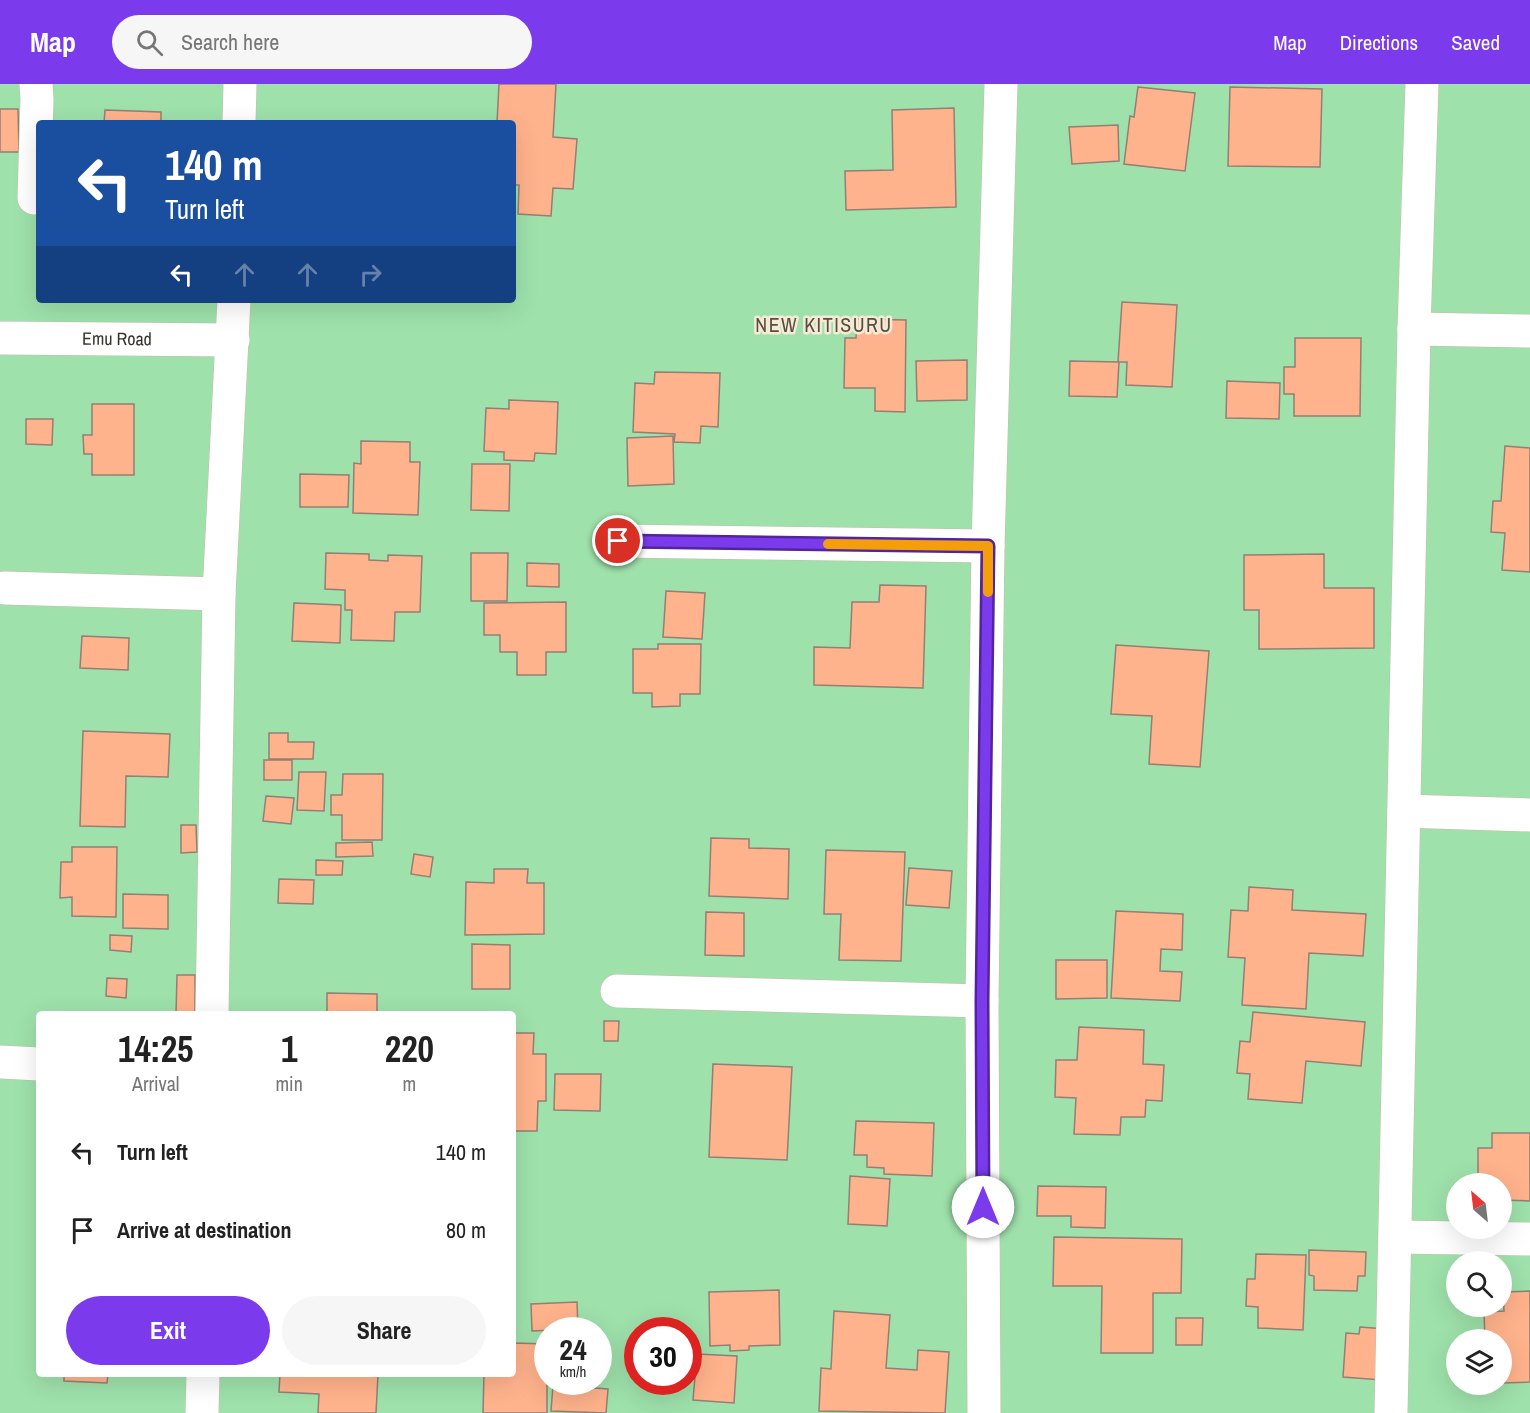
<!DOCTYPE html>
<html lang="en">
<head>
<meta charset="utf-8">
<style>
	body { margin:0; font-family:"Archivo Narrow",sans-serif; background:#f6f6f6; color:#222; height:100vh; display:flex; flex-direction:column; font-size:22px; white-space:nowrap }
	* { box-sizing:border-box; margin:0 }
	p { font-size:20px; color:#767676 }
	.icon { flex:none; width:33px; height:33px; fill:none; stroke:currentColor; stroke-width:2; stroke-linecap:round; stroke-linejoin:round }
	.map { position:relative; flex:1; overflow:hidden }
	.sheet { position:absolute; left:36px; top:927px; width:480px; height:366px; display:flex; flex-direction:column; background:#fff; border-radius:6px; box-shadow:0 6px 24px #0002 }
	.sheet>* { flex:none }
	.top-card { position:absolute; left:36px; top:36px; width:480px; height:183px; border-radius:6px; box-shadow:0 6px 24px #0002; background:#1a4fa0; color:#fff; overflow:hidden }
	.needle { width:39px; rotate:332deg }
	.tools { position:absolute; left:1446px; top:1089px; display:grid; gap:12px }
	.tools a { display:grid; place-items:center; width:66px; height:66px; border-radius:50%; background:#fff; box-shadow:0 6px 24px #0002; font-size:30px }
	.speed { position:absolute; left:534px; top:1233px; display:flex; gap:12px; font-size:30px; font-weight:700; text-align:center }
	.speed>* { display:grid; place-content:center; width:78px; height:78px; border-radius:50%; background:#fff; box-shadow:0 6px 24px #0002; line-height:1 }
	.speed small { font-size:15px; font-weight:400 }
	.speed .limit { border:9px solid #d22; background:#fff; color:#111 }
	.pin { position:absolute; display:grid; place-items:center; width:51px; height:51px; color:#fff; margin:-26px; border:3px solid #fff; border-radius:50%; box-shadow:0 2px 6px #0007 }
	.me { position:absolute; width:66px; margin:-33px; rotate:0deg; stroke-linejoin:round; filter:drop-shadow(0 0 4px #0008) }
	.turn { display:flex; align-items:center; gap:21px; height:126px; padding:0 30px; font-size:27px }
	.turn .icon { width:78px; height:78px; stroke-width:2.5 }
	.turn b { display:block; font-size:42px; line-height:51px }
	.lanes { display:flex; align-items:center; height:57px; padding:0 30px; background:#0003; justify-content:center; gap:30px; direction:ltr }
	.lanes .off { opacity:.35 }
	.eta { display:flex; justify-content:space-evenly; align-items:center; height:102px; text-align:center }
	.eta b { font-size:36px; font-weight:800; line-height:42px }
	.cta { display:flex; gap:12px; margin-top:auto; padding:12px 30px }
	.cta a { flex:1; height:69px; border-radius:36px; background:#7c3aed; color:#fff; font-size:24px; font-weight:800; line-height:69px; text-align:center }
	.cta a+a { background:#f6f6f6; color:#222 }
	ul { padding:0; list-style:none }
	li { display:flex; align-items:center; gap:18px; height:78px; padding:0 30px }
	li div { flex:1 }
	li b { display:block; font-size:22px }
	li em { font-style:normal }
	header { display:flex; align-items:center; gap:36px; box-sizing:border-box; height:84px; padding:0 30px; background:#7c3aed; color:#fff }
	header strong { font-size:28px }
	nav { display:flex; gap:33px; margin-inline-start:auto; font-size:21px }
	.search { width:420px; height:54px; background:#f6f6f6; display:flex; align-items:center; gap:15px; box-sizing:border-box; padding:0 21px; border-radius:33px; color:#767676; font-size:22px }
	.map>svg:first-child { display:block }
	.green { fill:#9ee1ab; fill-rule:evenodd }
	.building { fill:#ffb38c; stroke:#947f75; stroke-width:1.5 }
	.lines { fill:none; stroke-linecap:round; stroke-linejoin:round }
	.minor-casing { stroke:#c7bda9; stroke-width:34 }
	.minor { stroke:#fff; stroke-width:33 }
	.route-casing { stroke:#51269a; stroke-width:15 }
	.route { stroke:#7c3aed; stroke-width:10 }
	.slow { stroke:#f59e0b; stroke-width:10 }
	.labels { text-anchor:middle; stroke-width:5; stroke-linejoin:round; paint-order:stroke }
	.street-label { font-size:18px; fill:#37332b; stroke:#f5ead6 }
	.neighbourhood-label { font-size:20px; letter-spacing:1.5px; fill:#584f3e; stroke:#f5ead6 }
</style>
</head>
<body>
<header>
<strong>Map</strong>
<div class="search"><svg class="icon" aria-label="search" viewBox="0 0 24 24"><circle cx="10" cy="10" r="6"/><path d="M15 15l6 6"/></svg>Search here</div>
<nav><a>Map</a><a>Directions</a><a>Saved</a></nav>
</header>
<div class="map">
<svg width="1530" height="1329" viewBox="0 0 1530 1329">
	<rect width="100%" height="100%" fill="#f5ead6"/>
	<!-- green -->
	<path class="green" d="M0 0H1530V1329H0ZM39 39H513V216H39ZM39 930H513V1290H39ZM1456 1100H1502V1144H1456ZM1456 1178H1502V1222H1456ZM548 1246H598V1298H548ZM638 1246H688V1298H638ZM1456 1256H1502V1300H1456Z"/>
	<!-- building -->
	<path class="building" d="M499 0H556L553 53 577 55 573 105 553 104 551 132 518 130 519 101H513V39H497Z
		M1138 3 1195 9 1185 87 1124 80 1130 32 1134 33Z
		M1230 3 1322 5 1320 83 1228 82Z
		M954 24 956 123 846 126 845 87 893 86 892 26Z
		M0 25H18L19 68H0Z
		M105 26 161 28V39H104Z
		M1118 41 1119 77 1072 80 1069 43Z
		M1122 218 1177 221 1172 303 1126 301 1127 278H1118Z
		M857 235 906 236 905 328 875 327V304H844L845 254H856Z
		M1295 254H1361L1360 332H1294V310H1284V283H1295Z
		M967 276V316L917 317 916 277Z
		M1070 277 1119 278 1117 313 1069 312Z
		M655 288 720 289 718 343 701 342 700 359 674 358 675 350 633 348 635 299 654 300Z
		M1227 297 1280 299 1279 335 1226 334Z
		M509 316 558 318 556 370 535 369 534 377 504 376V368L484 367 486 324 509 325Z
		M92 320H134V391H92V370H84L83 351H92Z
		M26 335H53L52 361 26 360Z
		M673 352 674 400 628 402 627 354Z
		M361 357 410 358V378H420L418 431 353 429 354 379 361 380Z
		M1505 362 1530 364V488L1502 486 1505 449 1491 448 1493 417H1501Z
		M472 380H510L509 427 471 426Z
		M300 390 349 391 348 423H300Z
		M326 469 369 470V476L388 477V471L422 472 420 528H395L394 557 351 556 352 526H345V506L325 505Z
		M471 469H508L507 517H471Z
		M1324 470V504H1374V564L1259 565V526H1244V471Z
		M527 479 559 480V503L527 502Z
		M880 501 926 502 923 604 814 601V563L850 564 852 518H879Z
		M666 507 705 509 702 555 663 553Z
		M566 518V568H546V591H517V568H500V551H484V519Z
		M294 519 341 521 340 559 292 557Z
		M82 552 129 554 128 586 80 584Z
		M658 560H701L700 610H680V622L652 623V609H633V565H658Z
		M1116 561 1209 567 1200 683 1149 680 1152 632 1111 630Z
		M83 647 170 650 168 693 126 692 125 743 80 742Z
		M269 649H288V658H314L313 675H269Z
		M264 676H292V696H264Z
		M299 688H326L324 727 297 726Z
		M343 690H383L382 756H342V731H331V711H342Z
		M266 712 294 714 291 740 263 737Z
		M181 741H196L197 768 181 769Z
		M711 754 749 755V764L789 765 788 815 709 812Z
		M372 758 373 772 336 773V759Z
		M72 763H117L116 833 72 832V813L60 814 61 778H72Z
		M826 766 905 768 901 877 839 876 841 830H824Z
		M414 770 433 773 430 793 411 790Z
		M316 776 343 777 342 791H316Z
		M909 784 952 787 949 824 906 821Z
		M494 785H528L527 799H544V850L465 851 466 798 494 799Z
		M279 795 314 796 313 820 278 819Z
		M1249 803 1293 806 1292 826 1366 830 1363 872 1309 869 1306 925 1242 921 1245 874 1228 873 1231 826 1248 827Z
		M123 810 168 811V845L123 844Z
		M1116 827 1183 830 1182 866 1161 865 1160 887 1182 888 1180 917 1111 914Z
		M706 828 744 829V872L705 871Z
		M110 851 132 852 131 868 110 866Z
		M472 860 510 861V905H472Z
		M1056 876H1107V914L1056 915Z
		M177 891H195V930H176Z
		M107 894 127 895 126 914 106 912Z
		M327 909 377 910V930H316H327Z
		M1253 928 1365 938 1361 982 1306 977 1302 1019 1248 1015 1250 990 1237 989 1240 957 1250 958Z
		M604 937H619L618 957H604Z
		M1079 943 1144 946 1143 980 1164 981 1162 1017 1146 1016 1145 1033H1121L1120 1051 1074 1050 1076 1014 1055 1013 1056 976H1077Z
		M513 949H534L533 970H546V1017H538L537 1047H513Z
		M713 980 792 983 787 1076 709 1073Z
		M555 990H601L600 1027 554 1026Z
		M856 1037 934 1039 932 1092 884 1090V1084L867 1083V1071H854Z
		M1492 1049H1530V1117L1502 1116V1100H1478V1064H1492Z
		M850 1092 890 1095 887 1142 848 1140Z
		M1038 1102 1106 1103 1105 1144 1071 1143V1132H1037Z
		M1054 1153 1182 1155 1181 1209H1153V1269H1101L1102 1202H1053Z
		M1309 1166 1366 1168 1365 1192H1358L1357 1207 1314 1206V1192L1309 1191Z
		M1256 1170 1306 1171 1303 1246 1258 1244V1223L1246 1222 1247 1195H1255Z
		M779 1206 780 1261 749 1262V1266L730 1267V1261L710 1262 709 1208Z
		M1530 1207V1298L1502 1299V1256H1485L1484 1228 1504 1227 1503 1208Z
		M577 1218 578 1245 532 1247 531 1220Z
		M834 1227 890 1231 886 1284 917 1286 918 1266 949 1268 945 1329 819 1327 821 1284 831 1285Z
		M1176 1234H1203L1202 1261H1176Z
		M1360 1243 1386 1245 1382 1296 1343 1293 1346 1249 1359 1250Z
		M513 1259 548 1260V1298H596V1300L547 1299V1329H483L484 1290H513Z
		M697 1270 737 1272 734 1319 693 1316Z
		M64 1290H108L107 1299 64 1297Z
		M280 1290H378L376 1329H318L319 1310 279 1308Z
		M553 1301 608 1305 606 1329 551 1327Z"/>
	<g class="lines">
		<!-- minor casing -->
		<g class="minor-casing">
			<g id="minor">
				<path d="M239 39 240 0"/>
				<path d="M34 114 37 15 36 0"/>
				<path d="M1414 245 1530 247"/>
				<path id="s1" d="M0 254 233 256"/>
				<path d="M618 457 988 462"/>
				<path d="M4 504 219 510"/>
				<path d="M1404 727 1530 731"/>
				<path d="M617 907 982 917"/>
				<path d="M212 930 219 510 234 216"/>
				<path d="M0 978 39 980"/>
				<path d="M1396 1153 1530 1155"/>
				<path d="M202 1329 203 1290"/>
				<path d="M984 1329 982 917 988 462 1001 0"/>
				<path d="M1391 1329 1414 245 1422 0"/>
			</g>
		</g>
		<!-- minor -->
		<use href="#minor" class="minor"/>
	</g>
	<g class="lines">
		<!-- route casing -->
		<g class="route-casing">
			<path id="route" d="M618 457 988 462 982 917 983 1123"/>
		</g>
		<!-- route -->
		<use href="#route" class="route"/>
		<!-- slow -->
		<path class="slow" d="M828 460 988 462V508"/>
	</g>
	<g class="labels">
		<!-- street labels -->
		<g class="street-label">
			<text dy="6" stroke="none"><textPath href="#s1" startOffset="117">Emu Road</textPath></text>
		</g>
		<!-- neighbourhood labels -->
		<g class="neighbourhood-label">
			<text x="824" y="248">NEW KITISURU</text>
		</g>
	</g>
</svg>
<div class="tools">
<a><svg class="needle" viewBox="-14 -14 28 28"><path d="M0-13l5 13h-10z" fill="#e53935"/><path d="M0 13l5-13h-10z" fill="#767676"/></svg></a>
<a><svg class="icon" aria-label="search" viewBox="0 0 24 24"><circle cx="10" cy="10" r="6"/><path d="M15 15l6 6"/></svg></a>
<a><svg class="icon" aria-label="layers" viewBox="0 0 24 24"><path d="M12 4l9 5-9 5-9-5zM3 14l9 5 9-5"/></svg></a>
</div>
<div class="speed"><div>24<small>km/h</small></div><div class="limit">30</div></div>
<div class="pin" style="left:618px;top:457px;background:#d93025"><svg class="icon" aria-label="arrive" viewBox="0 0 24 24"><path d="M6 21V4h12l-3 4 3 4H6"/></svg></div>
<svg class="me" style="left:983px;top:1123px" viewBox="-20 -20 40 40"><circle r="19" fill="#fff"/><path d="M0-13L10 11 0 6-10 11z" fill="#7c3aed"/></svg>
<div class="top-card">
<div class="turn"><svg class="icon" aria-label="left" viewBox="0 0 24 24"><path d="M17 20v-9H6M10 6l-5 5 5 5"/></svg><div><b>140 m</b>Turn left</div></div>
<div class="lanes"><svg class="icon" aria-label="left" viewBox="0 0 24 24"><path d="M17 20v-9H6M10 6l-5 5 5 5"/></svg><svg class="icon off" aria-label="ahead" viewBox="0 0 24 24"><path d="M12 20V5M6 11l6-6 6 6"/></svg><svg class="icon off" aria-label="ahead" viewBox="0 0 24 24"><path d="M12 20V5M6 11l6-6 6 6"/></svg><svg class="icon off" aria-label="right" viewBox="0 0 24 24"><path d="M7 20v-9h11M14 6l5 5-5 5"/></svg></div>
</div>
<section class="sheet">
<div class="eta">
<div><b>14:25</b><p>Arrival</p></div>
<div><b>1</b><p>min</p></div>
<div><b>220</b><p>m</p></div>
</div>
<ul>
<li><svg class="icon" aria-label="left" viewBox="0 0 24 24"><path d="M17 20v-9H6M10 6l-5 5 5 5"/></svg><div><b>Turn left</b></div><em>140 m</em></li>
<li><svg class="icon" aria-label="arrive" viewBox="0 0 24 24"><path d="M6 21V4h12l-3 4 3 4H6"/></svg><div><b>Arrive at destination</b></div><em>80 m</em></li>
</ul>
<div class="cta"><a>Exit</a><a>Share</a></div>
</section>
</div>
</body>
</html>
